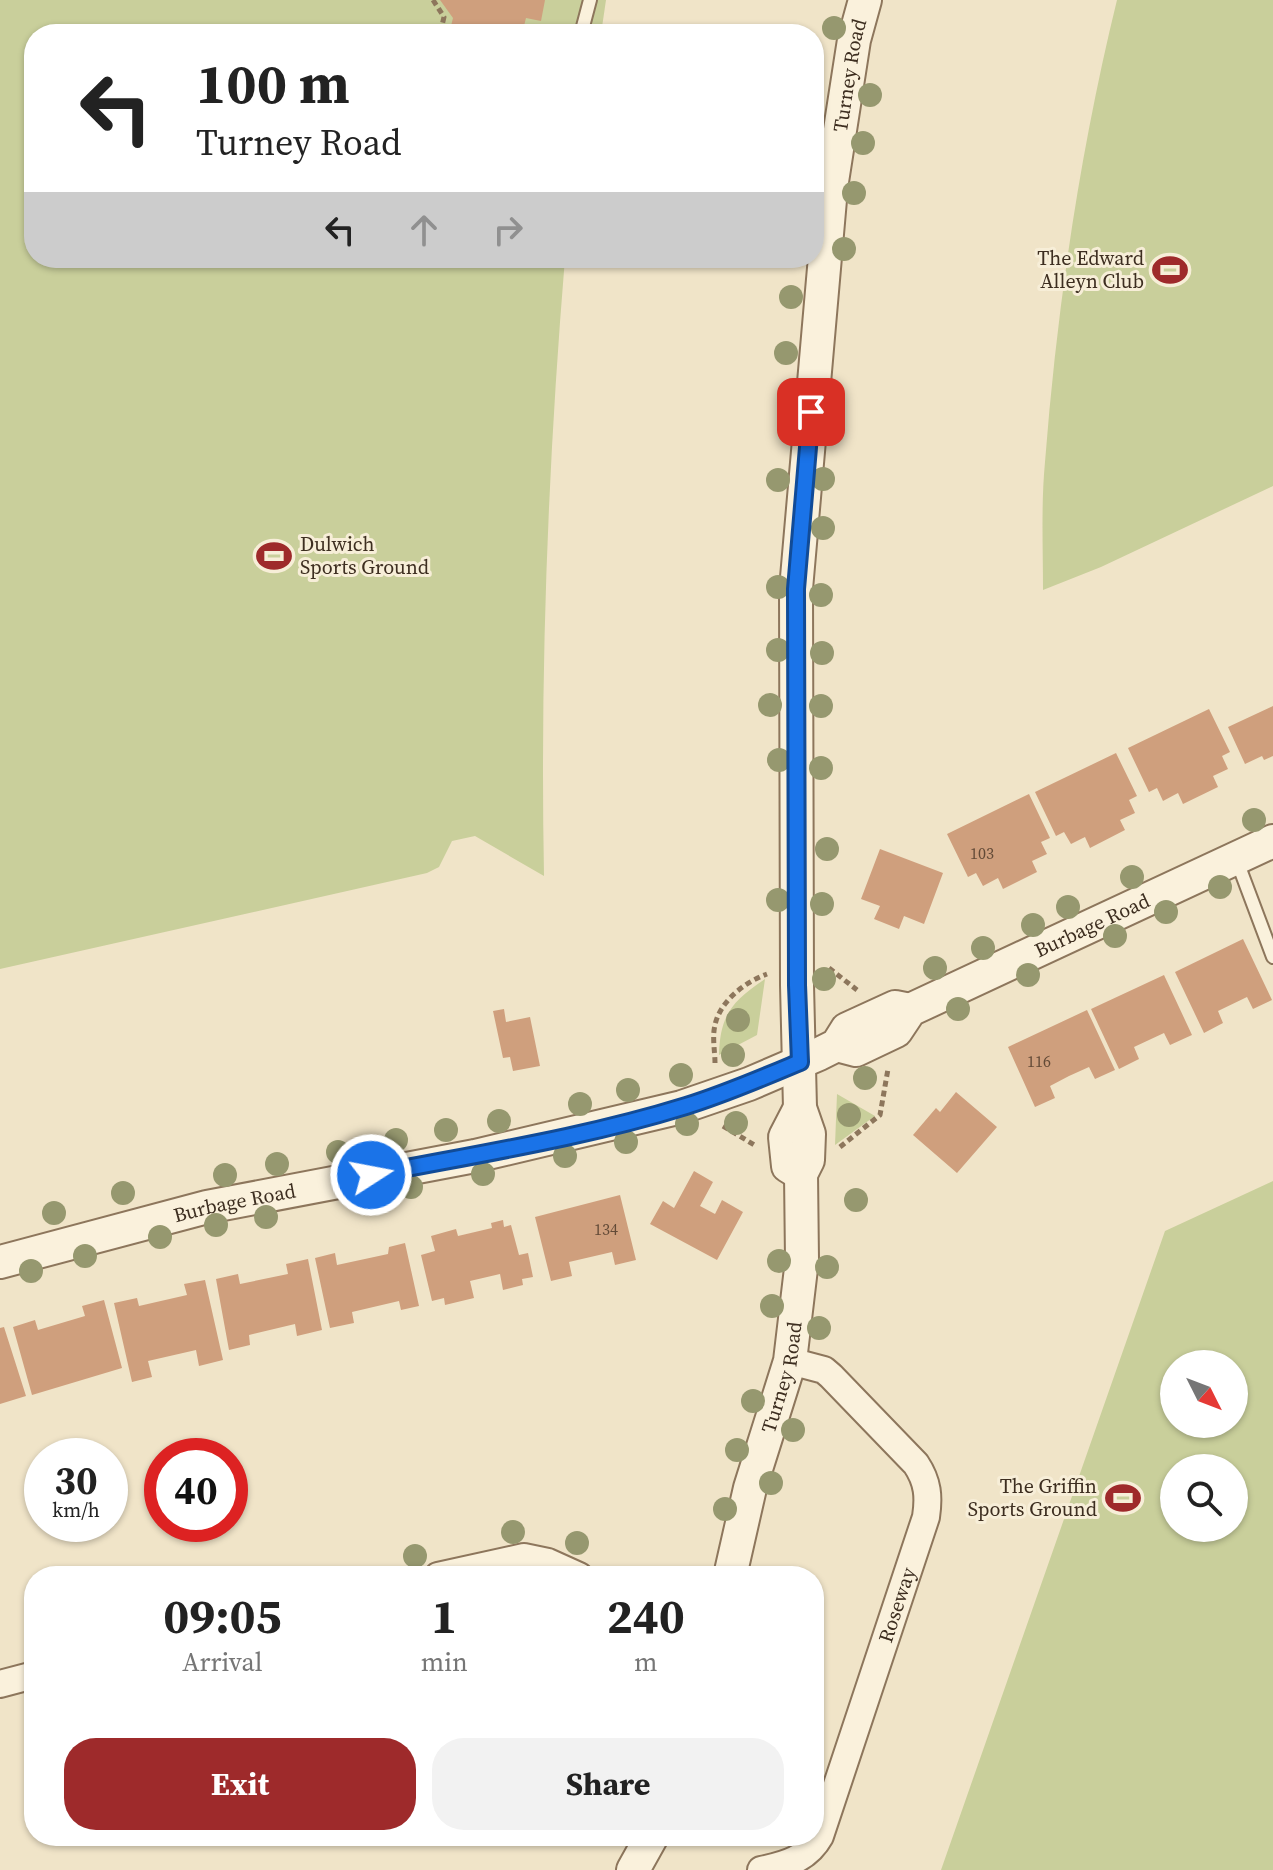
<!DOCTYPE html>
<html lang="en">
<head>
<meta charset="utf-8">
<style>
	body { margin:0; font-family:"Source Serif 4",serif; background:#f2f2f2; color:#222; height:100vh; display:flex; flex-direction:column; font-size:30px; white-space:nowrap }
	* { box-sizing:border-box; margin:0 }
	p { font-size:26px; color:#767676 }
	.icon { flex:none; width:44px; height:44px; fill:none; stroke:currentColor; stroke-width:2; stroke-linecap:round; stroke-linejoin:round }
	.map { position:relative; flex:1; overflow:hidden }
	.sheet { position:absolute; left:24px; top:1566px; width:800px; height:280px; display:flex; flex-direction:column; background:#fff; border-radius:32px; box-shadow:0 2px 6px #0004 }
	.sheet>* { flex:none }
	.top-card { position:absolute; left:24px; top:24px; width:800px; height:244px; border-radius:32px; box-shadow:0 2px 6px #0004; background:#fff; color:#222; overflow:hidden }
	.needle { width:52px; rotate:132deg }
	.fabs { position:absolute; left:1160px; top:1350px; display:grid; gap:16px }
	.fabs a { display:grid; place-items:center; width:88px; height:88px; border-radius:50%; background:#fff; box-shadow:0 2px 6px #0004; font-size:40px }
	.speed { position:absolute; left:24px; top:1438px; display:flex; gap:16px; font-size:40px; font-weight:700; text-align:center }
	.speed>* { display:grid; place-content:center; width:104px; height:104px; border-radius:50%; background:#fff; box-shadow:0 2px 6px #0004; line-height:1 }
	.speed small { font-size:20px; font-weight:400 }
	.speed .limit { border:12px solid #d22; background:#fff; color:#111 }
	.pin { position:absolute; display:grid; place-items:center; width:68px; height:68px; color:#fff; margin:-34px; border-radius:16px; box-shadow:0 4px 12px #0006 }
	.me { position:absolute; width:88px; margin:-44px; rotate:79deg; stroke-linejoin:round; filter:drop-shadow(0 0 6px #0008) }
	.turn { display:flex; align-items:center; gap:28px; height:168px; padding:0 40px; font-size:36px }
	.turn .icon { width:104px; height:104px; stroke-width:2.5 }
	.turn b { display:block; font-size:56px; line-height:68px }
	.lanes { display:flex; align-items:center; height:76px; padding:0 40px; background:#0003; justify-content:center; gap:40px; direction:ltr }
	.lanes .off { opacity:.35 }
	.eta { display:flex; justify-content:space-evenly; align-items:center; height:136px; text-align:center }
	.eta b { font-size:48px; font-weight:700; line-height:56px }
	.cta { display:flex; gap:16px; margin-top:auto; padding:16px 40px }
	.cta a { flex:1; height:92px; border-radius:32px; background:#9e2a2b; color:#fff; font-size:32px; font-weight:700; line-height:92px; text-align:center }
	.cta a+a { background:#f2f2f2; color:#222 }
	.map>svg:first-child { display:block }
	.green { fill:#c9cf9b; fill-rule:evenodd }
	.building { fill:#cf9f7d }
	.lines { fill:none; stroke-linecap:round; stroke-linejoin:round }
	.service-casing { stroke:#8d765c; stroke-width:16 }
	.minor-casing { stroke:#8d765c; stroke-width:30 }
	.tertiary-casing { stroke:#8d765c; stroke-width:36 }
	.path { stroke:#8d765c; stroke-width:5; stroke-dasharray:6 4; stroke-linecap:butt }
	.service { stroke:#faf1dc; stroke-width:12 }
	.minor { stroke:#faf1dc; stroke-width:26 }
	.tertiary { stroke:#faf1dc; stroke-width:32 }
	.tree { fill:#96986f }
	.route-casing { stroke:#114b97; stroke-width:20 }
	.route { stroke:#1a73e8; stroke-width:14 }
	.labels { text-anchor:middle; stroke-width:6; stroke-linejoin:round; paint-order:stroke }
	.number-label { font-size:16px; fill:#624a37 }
	.street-label { font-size:20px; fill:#3d2e20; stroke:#f7eed8 }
	.poi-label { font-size:20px; fill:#3d2e20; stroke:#f7eed8; text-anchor:end }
</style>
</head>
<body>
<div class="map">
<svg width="1273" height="1870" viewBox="0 0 1273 1870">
	<rect width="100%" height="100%" fill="#f0e4c8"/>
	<!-- green -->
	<path class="green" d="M0 0H606L601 34H34V258H565C548 464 540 670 544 876L475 836 452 841 439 867 427 873 0 969Z
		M1117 0H1273V486L1101 567 1043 590C1043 548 1041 504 1045 462 1057 307 1080 151 1117 0Z
		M765 979 757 1035 719 1055C720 1015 732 1001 765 979Z
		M837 1094 875 1116 835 1145Z
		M1273 1181V1870H941L1165 1231ZM1174 1364H1234V1424H1174ZM1174 1468H1234V1528H1174Z"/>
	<!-- building -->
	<path class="building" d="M440 0H545L541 21 526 18 522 34H449L453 18Z
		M1273 706V756L1264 760 1262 756 1245 764 1228 727Z
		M1209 709 1230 752 1222 756 1228 769 1213 776 1218 787 1183 804 1178 793 1163 801 1157 788 1149 792 1128 748Z
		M1116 753 1137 796 1129 800 1135 813 1120 820 1125 830 1090 848 1085 837 1071 844 1064 832 1056 836 1035 792Z
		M1029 794 1050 838 1041 842 1047 854 1032 861 1037 872 1003 889 998 878 983 886 976 873 968 877 947 834Z
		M880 849 943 873 924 924 904 916 899 929 874 919 880 906 861 899Z
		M1243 939 1272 1000 1253 1009 1247 997 1218 1011 1223 1023 1204 1033 1175 972Z
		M1164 975 1192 1035 1170 1045 1164 1033 1134 1047 1139 1059 1119 1069 1091 1009Z
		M504 1009 506 1022 530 1017 540 1066 513 1071 510 1057 503 1058 493 1011Z
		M1087 1010 1115 1070 1095 1079 1089 1067 1069 1076 1050 1086 1055 1098 1035 1107 1008 1047Z
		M956 1092 997 1127 957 1173 913 1135 936 1108 940 1112Z
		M694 1171 713 1182 700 1206 715 1214 722 1200 743 1212 717 1260 650 1224 663 1201 674 1208Z
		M620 1195 636 1260 615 1265 612 1252 569 1262 572 1276 551 1281 535 1217Z
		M503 1220 504 1227 511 1225 519 1255 528 1253 533 1277 522 1279 523 1285 503 1290 500 1274 470 1281 474 1298 445 1305 444 1298 432 1301 421 1255 435 1251 431 1236 456 1229 458 1236 492 1228 491 1223Z
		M405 1243 419 1306 401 1310 399 1301 352 1312 354 1323 330 1328 315 1258 335 1253 337 1265 388 1254 389 1247Z
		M308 1259 322 1330 297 1336 295 1324 249 1335 250 1345 229 1350 216 1279 238 1274 240 1284 288 1274 286 1264Z
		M205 1280 223 1360 199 1366 196 1350 148 1361 152 1377 132 1382 114 1303 137 1298 139 1306 187 1295 184 1284Z
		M104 1300 122 1368 32 1395 13 1327 35 1320 38 1330 85 1316 82 1306Z
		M4 1327 26 1396 0 1404V1328Z"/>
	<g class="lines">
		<!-- service casing -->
		<g class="service-casing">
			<path id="service" d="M581 34 590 0
				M1237 861 1273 957"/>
		</g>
		<!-- minor casing -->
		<g class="minor-casing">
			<g id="minor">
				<path d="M438 1576 524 1557 548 1562 579 1576"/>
				<path d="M0 1684 34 1675"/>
				<path id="s1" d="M761 1870C786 1865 807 1859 820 1836L926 1517C929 1497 928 1482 916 1464L831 1376 824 1370 790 1361"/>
			</g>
		</g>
		<!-- tertiary casing -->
		<g class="tertiary-casing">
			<g id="tertiary">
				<path id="s2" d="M837 1045 856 1050 896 1031 910 1010 1273 841"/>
				<path d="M800 1108 785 1137 788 1166 801 1174"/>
				<path id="s3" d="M0 1262 207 1207 475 1156 682 1107 749 1084 819 1054 837 1045 847 1029 895 1007 910 1010"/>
				<path id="s4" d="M730 1576 750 1488 790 1361 802 1260 801 1174 808 1160 809 1134 800 1108 797 985 796 589 831 188 854 40 865 0"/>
				<path d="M633 1870 652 1836"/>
			</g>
		</g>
		<!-- path -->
		<path class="path" d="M433 0 444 17 440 34
			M829 968 857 990
			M715 1063C715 1052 712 1037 715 1025 720 1001 745 982 767 974
			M723 1126 756 1146
			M840 1147 880 1115 888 1069"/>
		<!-- service -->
		<use href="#service" class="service"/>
		<!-- minor -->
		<use href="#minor" class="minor"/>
		<!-- tertiary -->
		<use href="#tertiary" class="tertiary"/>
	</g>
	<!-- trees -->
	<g class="tree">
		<circle cx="834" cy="28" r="12"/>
		<circle cx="870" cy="95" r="12"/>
		<circle cx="863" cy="143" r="12"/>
		<circle cx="854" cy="193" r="12"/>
		<circle cx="844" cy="249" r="12"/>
		<circle cx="791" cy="297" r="12"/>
		<circle cx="786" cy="353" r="12"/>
		<circle cx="823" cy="479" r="12"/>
		<circle cx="778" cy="480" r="12"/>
		<circle cx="823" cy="528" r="12"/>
		<circle cx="778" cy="587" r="12"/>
		<circle cx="821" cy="595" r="12"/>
		<circle cx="778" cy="650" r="12"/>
		<circle cx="822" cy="653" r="12"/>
		<circle cx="770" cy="705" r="12"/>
		<circle cx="821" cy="706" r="12"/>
		<circle cx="779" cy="760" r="12"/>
		<circle cx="821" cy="768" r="12"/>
		<circle cx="1254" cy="820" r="12"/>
		<circle cx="827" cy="849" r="12"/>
		<circle cx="1132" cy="877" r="12"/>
		<circle cx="1220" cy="887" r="12"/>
		<circle cx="778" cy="900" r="12"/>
		<circle cx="822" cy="904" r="12"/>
		<circle cx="1068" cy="907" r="12"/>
		<circle cx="1166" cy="912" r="12"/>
		<circle cx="1033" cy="925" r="12"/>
		<circle cx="1115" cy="936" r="12"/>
		<circle cx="983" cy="948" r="12"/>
		<circle cx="935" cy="968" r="12"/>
		<circle cx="1028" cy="975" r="12"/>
		<circle cx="824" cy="979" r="12"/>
		<circle cx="958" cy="1009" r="12"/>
		<circle cx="738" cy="1020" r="12"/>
		<circle cx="733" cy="1055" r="12"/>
		<circle cx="681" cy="1075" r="12"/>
		<circle cx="865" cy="1078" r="12"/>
		<circle cx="628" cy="1090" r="12"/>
		<circle cx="580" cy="1104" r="12"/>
		<circle cx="849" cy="1115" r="12"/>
		<circle cx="499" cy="1121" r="12"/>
		<circle cx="736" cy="1123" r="12"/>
		<circle cx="687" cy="1124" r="12"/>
		<circle cx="446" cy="1130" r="12"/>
		<circle cx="396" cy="1140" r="12"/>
		<circle cx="626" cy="1142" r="12"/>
		<circle cx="338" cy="1152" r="12"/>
		<circle cx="565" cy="1156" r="12"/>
		<circle cx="277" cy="1164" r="12"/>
		<circle cx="483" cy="1174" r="12"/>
		<circle cx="225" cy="1175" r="12"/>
		<circle cx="411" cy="1187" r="12"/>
		<circle cx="123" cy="1193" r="12"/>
		<circle cx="354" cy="1197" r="12"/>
		<circle cx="856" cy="1200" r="12"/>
		<circle cx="54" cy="1213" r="12"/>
		<circle cx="266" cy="1217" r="12"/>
		<circle cx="216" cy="1225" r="12"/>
		<circle cx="160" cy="1237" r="12"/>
		<circle cx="85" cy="1256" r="12"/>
		<circle cx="779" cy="1261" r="12"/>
		<circle cx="827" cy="1267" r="12"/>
		<circle cx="31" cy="1271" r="12"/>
		<circle cx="772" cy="1306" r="12"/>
		<circle cx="819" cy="1328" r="12"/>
		<circle cx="753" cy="1401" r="12"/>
		<circle cx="793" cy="1430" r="12"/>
		<circle cx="737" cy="1450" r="12"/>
		<circle cx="771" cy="1483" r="12"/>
		<circle cx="725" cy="1509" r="12"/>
		<circle cx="513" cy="1532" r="12"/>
		<circle cx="577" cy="1543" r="12"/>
		<circle cx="415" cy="1556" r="12"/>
	</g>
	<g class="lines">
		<!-- route casing -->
		<g class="route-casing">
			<path id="route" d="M371 1175C477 1154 583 1138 686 1106 725 1094 762 1078 800 1062L797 985 796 589 811 412"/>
		</g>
		<!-- route -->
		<use href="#route" class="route"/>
	</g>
	<!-- icons -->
	<defs>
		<g id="stadium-bare" transform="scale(2.76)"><path d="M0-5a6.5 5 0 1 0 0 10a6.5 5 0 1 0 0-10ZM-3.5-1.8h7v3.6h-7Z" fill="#9e2a2b" stroke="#f7eed8" stroke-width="2.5" paint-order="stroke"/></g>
	</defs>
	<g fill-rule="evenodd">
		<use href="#stadium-bare" x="1170" y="270"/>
		<use href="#stadium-bare" x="274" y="556"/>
		<use href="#stadium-bare" x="1123" y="1498"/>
	</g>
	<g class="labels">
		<!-- number labels -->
		<g class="number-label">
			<text x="982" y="859">103</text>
			<text x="1039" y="1067">116</text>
			<text x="606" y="1235">134</text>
		</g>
		<!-- street labels -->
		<g class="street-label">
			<text dy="7" stroke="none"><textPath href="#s4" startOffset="1516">Turney Road</textPath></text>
			<text dy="7" stroke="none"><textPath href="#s2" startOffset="290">Burbage Road</textPath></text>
			<text dy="7" stroke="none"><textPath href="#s3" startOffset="242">Burbage Road</textPath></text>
			<text dy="7" stroke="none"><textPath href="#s4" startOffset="206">Turney Road</textPath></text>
			<text dy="7" stroke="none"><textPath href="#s1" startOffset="314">Roseway</textPath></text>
		</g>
		<!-- poi labels -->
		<g class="poi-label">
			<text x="1144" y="265">The Edward<tspan x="1144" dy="23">Alleyn Club</tspan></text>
			<text x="300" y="551" text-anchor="start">Dulwich<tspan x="300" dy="23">Sports Ground</tspan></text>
			<text x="1097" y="1493">The Griffin<tspan x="1097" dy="23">Sports Ground</tspan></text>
		</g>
	</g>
</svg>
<div class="fabs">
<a><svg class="needle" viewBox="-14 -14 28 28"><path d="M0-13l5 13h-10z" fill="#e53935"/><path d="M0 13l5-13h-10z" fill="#767676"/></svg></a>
<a><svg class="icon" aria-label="search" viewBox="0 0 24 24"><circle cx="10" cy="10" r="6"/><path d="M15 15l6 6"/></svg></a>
</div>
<div class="speed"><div>30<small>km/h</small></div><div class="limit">40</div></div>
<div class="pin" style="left:811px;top:412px;background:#d93025"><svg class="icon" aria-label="arrive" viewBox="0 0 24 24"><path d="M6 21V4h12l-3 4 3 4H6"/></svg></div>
<svg class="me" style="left:371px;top:1175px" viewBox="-20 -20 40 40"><circle r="17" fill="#1a73e8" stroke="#fff" stroke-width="3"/><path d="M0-11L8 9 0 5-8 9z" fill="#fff"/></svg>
<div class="top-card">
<div class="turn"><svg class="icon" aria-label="left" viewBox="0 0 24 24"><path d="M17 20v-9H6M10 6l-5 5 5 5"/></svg><div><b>100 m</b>Turney Road</div></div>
<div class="lanes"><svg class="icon" aria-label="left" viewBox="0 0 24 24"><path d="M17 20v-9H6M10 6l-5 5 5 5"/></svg><svg class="icon off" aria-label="ahead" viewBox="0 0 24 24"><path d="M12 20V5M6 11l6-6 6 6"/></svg><svg class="icon off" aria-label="right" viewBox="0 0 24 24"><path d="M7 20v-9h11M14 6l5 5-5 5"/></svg></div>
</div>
<section class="sheet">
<div class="eta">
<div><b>09:05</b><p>Arrival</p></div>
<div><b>1</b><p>min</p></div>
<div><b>240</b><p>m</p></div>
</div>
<div class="cta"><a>Exit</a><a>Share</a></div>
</section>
</div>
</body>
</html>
